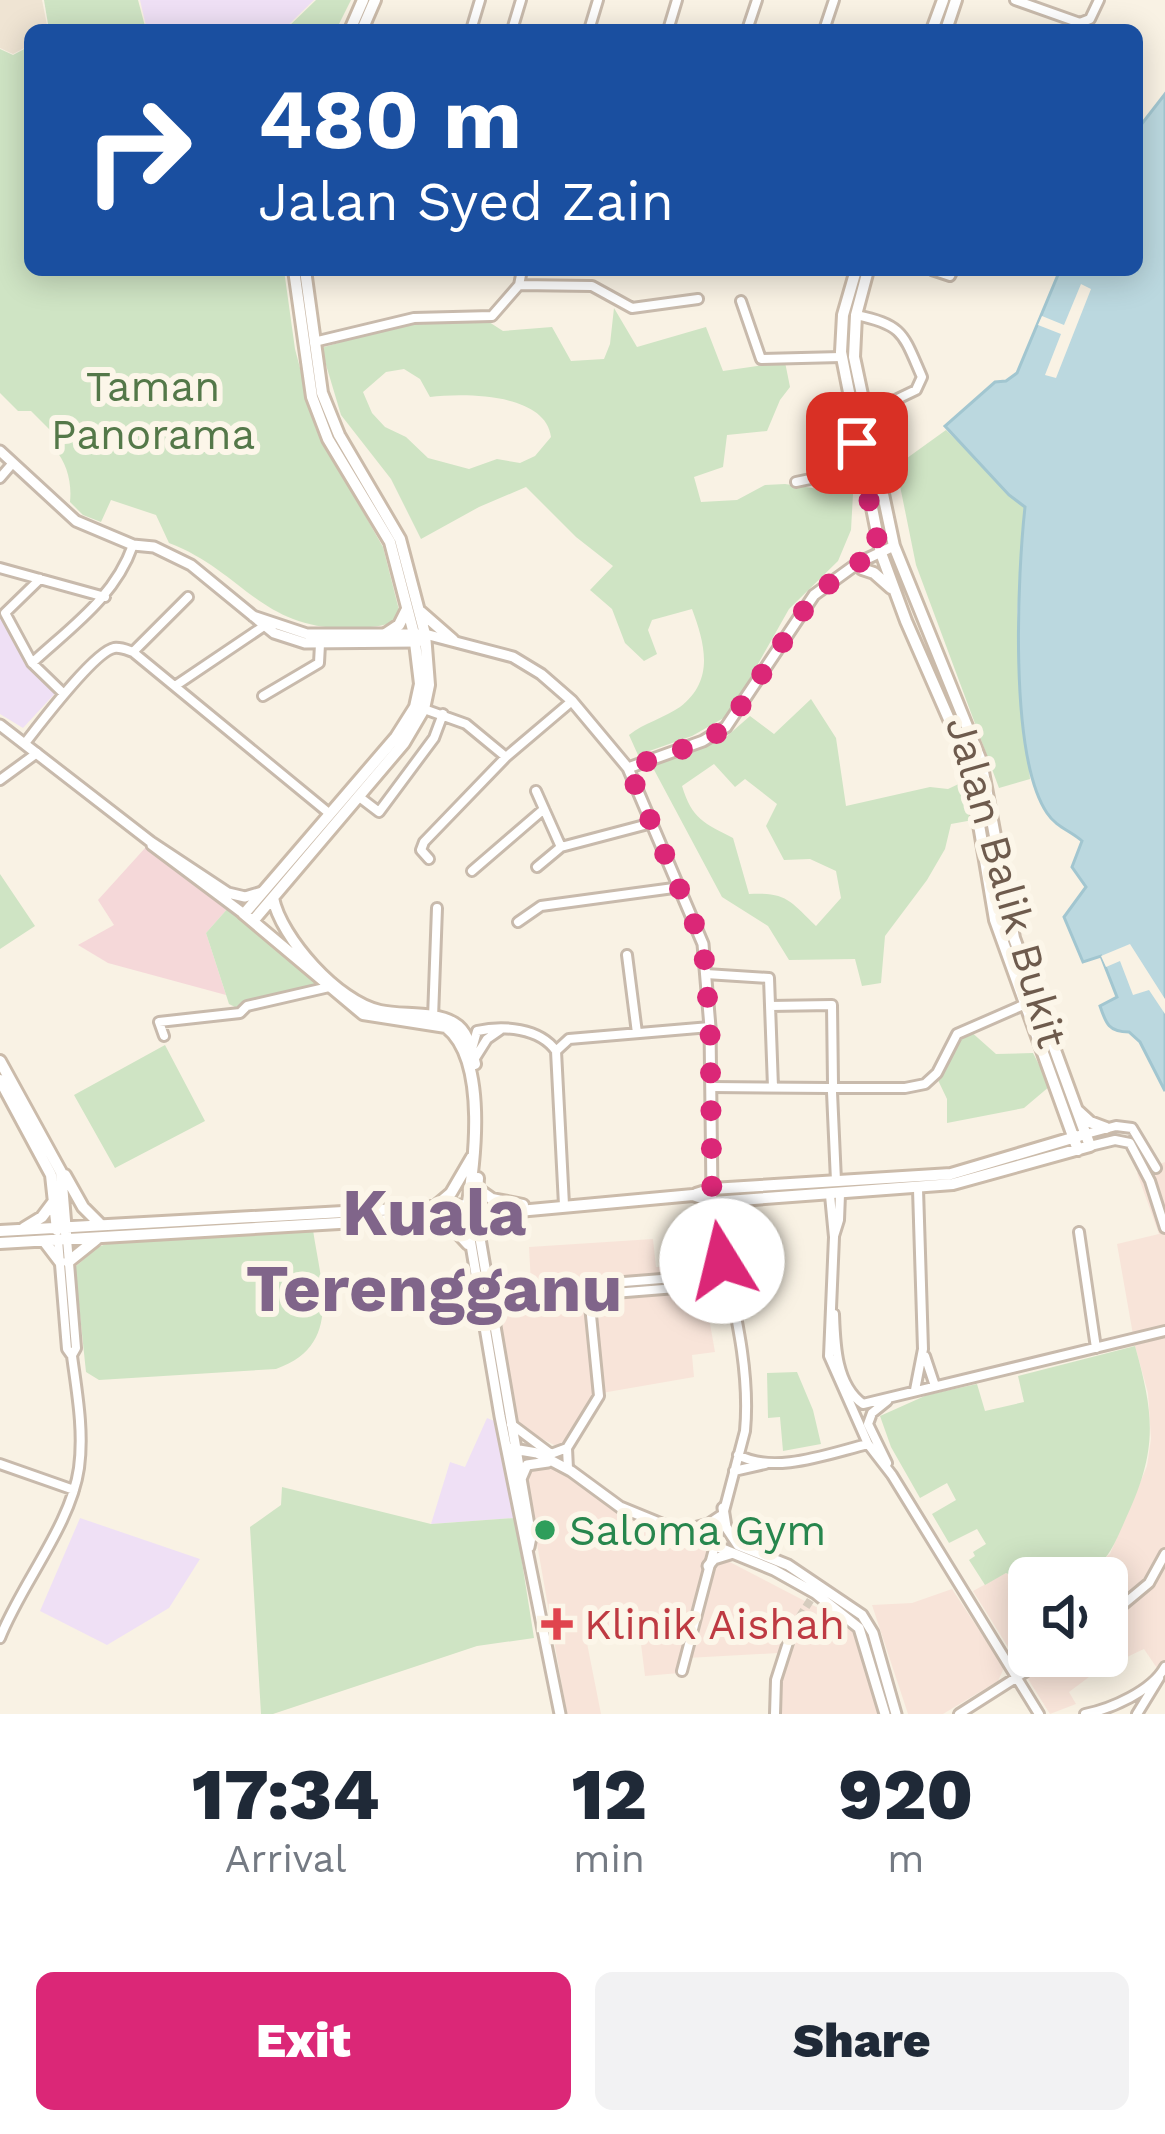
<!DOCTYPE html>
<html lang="en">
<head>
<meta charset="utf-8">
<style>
	body { margin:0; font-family:"Work Sans",sans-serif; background:#f2f2f3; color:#1f2937; height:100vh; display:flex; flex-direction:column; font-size:45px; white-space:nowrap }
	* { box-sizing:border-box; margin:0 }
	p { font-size:39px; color:#747a83 }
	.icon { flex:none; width:66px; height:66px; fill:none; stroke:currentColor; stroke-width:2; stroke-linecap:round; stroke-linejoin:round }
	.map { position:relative; height:1714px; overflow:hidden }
	.panel { display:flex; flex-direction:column; background:#fff; flex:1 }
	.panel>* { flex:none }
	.top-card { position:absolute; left:24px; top:24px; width:1119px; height:252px; border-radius:18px; box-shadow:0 6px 30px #0003; background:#1a4fa0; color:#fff; overflow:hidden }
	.fabs { position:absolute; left:1008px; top:1557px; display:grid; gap:24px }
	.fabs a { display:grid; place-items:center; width:120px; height:120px; border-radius:18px; background:#fff; box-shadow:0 6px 30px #0003; font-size:60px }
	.pin { position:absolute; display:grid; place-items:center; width:102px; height:102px; color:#fff; margin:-51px; border-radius:24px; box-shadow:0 6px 18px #0006 }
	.me { position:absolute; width:132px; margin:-66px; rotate:351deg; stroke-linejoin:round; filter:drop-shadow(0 0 9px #0008) }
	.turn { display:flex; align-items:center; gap:42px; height:252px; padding:0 36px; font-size:54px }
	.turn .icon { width:156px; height:156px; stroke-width:2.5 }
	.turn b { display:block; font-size:84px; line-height:102px }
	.eta { display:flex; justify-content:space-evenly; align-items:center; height:204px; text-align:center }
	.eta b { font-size:72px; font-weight:800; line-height:84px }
	.action { display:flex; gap:24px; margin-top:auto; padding:24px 36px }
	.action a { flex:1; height:138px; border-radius:18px; background:#db2777; color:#fff; font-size:48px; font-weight:800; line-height:138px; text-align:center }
	.action a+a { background:#f2f2f3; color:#1f2937 }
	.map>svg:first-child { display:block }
	.residential { fill:#efe4d3 }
	.commercial { fill:#f8e4d9 }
	.education { fill:#efe0f5 }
	.medical { fill:#f5d8d9 }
	.green { fill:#cfe4c4; fill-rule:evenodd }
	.water { fill:#bbd8df; stroke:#a2c6d0; stroke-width:3 }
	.pier { fill:#f9f2e4 }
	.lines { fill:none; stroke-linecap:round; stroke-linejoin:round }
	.minor-tunnel { stroke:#d6ccbe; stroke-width:8; stroke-dasharray:8 4; stroke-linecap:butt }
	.minor-casing { stroke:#c8baac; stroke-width:14 }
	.tertiary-casing { stroke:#c8baac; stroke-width:15 }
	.secondary-casing { stroke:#cbbbaa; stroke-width:16 }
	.minor { stroke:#fff; stroke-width:8 }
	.tertiary { stroke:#fff; stroke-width:9 }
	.secondary { stroke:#fff; stroke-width:10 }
	.route { stroke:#db2777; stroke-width:21; stroke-dasharray:0 37.8 }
	.leisure-dot { fill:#2e9e5b; stroke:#fcf6e9; stroke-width:4.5 }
	.health-dot { fill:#e0444e; stroke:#fcf6e9; stroke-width:4.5 }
	.labels { text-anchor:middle; stroke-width:12; stroke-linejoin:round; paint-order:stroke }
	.park-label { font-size:42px; fill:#547849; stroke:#fcf6e9 }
	.street-label { font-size:42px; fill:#6e5b4d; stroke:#fcf6e9 }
	.leisure-label { font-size:42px; fill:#27864d; stroke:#fcf6e9; text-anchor:start }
	.health-label { font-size:42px; fill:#be3a42; stroke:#fcf6e9; text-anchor:start }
	.town-label { font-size:66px; font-weight:bold; fill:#80658a; stroke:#fcf6e9 }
</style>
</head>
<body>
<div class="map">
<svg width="1165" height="1714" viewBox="0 0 1165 1714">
	<rect width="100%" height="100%" fill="#f9f2e4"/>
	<!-- residential -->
	<path class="residential" d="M0 0H42L48 30H30V45L13 54 0 48Z"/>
	<!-- commercial -->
	<path class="commercial" d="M1165 1162V1680L1144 1649 1097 1671 1069 1692 1076 1704 1050 1714 973 1591 1006 1573 1015 1577 1029 1601V1656H1107V1578H1080L1110 1554 1147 1466 1151 1439 1148 1393 1135 1346 1117 1244 1159 1234 1137 1173Z
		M653 1239 656 1267H700L715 1352 692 1355 694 1377 596 1394 562 1449 519 1427 498 1305 532 1302 529 1247Z
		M538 1466 561 1468 623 1510 701 1542 708 1551 679 1673 645 1676 639 1628 586 1638 601 1714H567L524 1470Z
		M716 1559H724L851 1625 879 1714H768L778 1653 687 1658 710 1567Z
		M952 1589 1004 1668 998 1681 943 1714H908L872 1605 912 1603Z"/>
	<!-- education -->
	<path class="education" d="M140 0H314L283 30H147Z
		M0 615 15 646 59 689 23 728 0 714Z
		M487 1418 499 1423 515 1518 431 1524 450 1462 465 1467Z
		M80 1518 200 1559 169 1608 107 1645 40 1611Z"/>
	<!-- medical -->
	<path class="medical" d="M146 847 229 907 206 933 226 995 108 963 78 945 114 925 98 900Z"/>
	<!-- green -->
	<path class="green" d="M44 0H138L146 30H49Z
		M316 0H351L336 30H285Z
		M30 46V270H284L295 349 316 429 383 547 399 610 398 619C384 628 368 627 352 628 261 631 243 571 169 543L156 515 111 500 101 522 83 515 70 502C72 482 67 463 54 448L56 436 31 411H18L0 393V49L13 55Z
		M614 308 637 347 706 327 723 371 785 362 790 387 780 400 767 431 727 435 723 467 694 477 701 502 737 500 765 485 785 484 853 494 851 530 838 561 789 609 729 715 692 736 638 755 629 735C644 723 664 718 680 707 715 680 705 644 692 609L652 620 648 630 657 654 644 661 625 643 612 609 590 590 613 566 576 537 526 487 479 507 421 539 391 479 341 415 321 348 389 328 442 320 489 322 503 331 552 327 571 361 604 359 610 344ZM404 369 420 379 430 397C465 393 546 393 551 437L535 456 520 463 497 459 469 469 428 458 406 437 385 427 372 413 363 392 386 372Z
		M946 430 1025 506 1017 612 1030 779 999 788 916 565 896 466Z
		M811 699 836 738 846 806 930 787 948 789 965 781 973 820 951 824 945 849 927 880 885 936 881 983 862 986 855 959 789 960 768 926 722 897 652 766 726 737 750 716 774 734ZM714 764 735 787 745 779 777 804 766 826 784 860 810 859 836 871 841 898 816 926C790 901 787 892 749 894L733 838C704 823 692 819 682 786Z
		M0 874 35 926 0 949Z
		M229 907 318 982 313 986 246 1001 237 1008 229 1004 206 933Z
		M969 1030 996 1054 1033 1053 1050 1086 1024 1108 947 1123V1099L937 1078 956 1038Z
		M165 1045 205 1121 115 1168 74 1095Z
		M313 1230C321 1284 343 1346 276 1369L99 1380 86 1372 75 1267 98 1247 120 1239Z
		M1135 1346C1156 1421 1157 1453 1123 1525 1114 1545 1106 1565 1084 1575 1070 1582 1045 1578 1029 1578V1601L1015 1577 1006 1573 985 1585 969 1560 975 1556 973 1552 986 1544 977 1529 949 1543 932 1514 956 1500 947 1483 920 1498 891 1447 880 1416 927 1395 977 1384 985 1411 1024 1402 1018 1376Z
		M797 1372 813 1410 821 1444 783 1451 780 1417 768 1418 767 1373Z
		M282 1487 431 1524 515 1518 534 1638 477 1646 273 1714H261L250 1527 281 1505Z"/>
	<!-- water -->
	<path class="water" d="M1165 94V1091L1140 1042 1129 1032C1109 1032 1106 1024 1100 1006L1117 997 1101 956 1083 962 1064 917 1086 887 1072 867 1082 841C1071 831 1056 827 1047 813 1008 755 1018 571 1025 507L1009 495 945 426 995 382 1006 381 1017 373 1060 270H1137V130Z"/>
	<!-- pier -->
	<path class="pier" d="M1081 284 1091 289 1056 378 1045 375 1061 334 1038 325 1042 316 1064 325Z
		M1130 944 1165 999V1014L1149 990 1133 995 1120 961 1106 967 1101 956Z"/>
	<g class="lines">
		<!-- minor-tunnel -->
		<path class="minor-tunnel" d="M793 1627 815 1593"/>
		<!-- minor casing -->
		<g class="minor-casing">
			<path id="minor" d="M1015 0 1080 23 1090 19 1099 0
				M471 30 480 0
				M512 30 521 0
				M589 30 598 0
				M668 30 677 0
				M747 30 757 0
				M824 30 834 0
				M932 270 950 276 953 270
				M519 285 592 286 632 308 698 299
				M741 301 761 359 841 357
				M856 315C904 325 903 334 922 377L916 390 864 415
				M314 342 414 318 492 316 519 285 522 270
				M0 478 12 464
				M796 482 862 468
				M0 568 105 597
				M40 579 5 613 32 663 64 694
				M188 597 133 652 330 814
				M32 663C71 627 115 597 133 545
				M175 686 264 626
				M263 696 319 663 320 644
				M424 709 466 724 506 757
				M25 743C40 724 94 652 114 648 121 647 127 650 133 652
				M0 780 37 753
				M536 791 561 847
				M358 796 379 812 434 738 443 714
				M429 859 421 850 424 842 506 757 572 701
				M537 867 561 847 652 823
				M472 871 544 809
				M518 922 541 906 681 887
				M627 955 637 1033
				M706 974 769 978 773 1087
				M770 1006 832 1005 833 1084
				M433 1018 437 908
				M164 1036 159 1022 240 1013 247 1006 329 987
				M472 1049 477 1031C503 1025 540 1028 556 1051
				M475 1058 487 1039 500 1030
				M711 1087 829 1088
				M837 1088H905L925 1084 937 1073 957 1034 1028 1003
				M832 1092 836 1181
				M1086 1134 1116 1126 1132 1128 1156 1168
				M1090 1146 1115 1140 1130 1143 1150 1181 1165 1228
				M830 1195 834 1237 829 1356 868 1444 892 1475 1039 1714
				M564 1205 556 1051 569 1039 710 1027
				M1079 1232 1096 1348
				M834 1236 839 1220 840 1194
				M67 1239 76 1348 72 1355
				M486 1293 724 1274
				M488 1303 726 1284
				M834 1314C835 1344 836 1385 863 1404L1165 1331
				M925 1356 935 1386
				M915 1390 923 1349 918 1189
				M511 1424 551 1454 567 1448
				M738 1455C775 1475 830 1453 868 1444
				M887 1463 868 1424 872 1413 887 1401
				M0 1464 74 1490
				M568 1469 567 1448 599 1396 589 1295
				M734 1471 765 1464
				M1107 1618 1149 1583 1165 1554
				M0 1638C21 1584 71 1525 79 1468 84 1431 77 1393 72 1356L67 1349 58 1240
				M682 1671 745 1431C752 1356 725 1277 713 1202
				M775 1714 776 1680 793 1627
				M959 1714 1050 1656
				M1085 1714C1111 1709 1152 1691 1165 1667
				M1137 1714 1159 1678"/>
		</g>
		<!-- tertiary casing -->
		<g class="tertiary-casing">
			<path id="tertiary" d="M0 451 76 521 133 545 154 547 191 565 274 633 305 643 418 642
				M253 616 307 634H425L513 657 541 674 572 701 628 768 703 944 710 1027 712 1195
				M0 725 151 842 228 893 245 897 262 892
				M628 768 703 741 726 727 814 595 858 563 894 546
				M152 845 244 914
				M466 1215 500 1416 560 1714
				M476 1215 531 1537 529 1547
				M507 1448 537 1453 571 1471 620 1507 774 1570 815 1593 859 1628 885 1714
				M521 1479 527 1465 548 1462
				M723 1508 726 1527 738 1545 788 1565 862 1615 873 1633 896 1714
				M683 1531 709 1524 721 1516
				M708 1566 714 1559 730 1554"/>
		</g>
		<!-- secondary casing -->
		<g class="secondary-casing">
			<path id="secondary" d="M350 30 363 0
				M362 30 375 0
				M932 30 943 0
				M946 30 956 0
				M294 270 312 397 328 439 390 542 414 634 420 684 415 707 396 737 244 914 363 1014 446 1027C489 1061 474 1168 466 1215
				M856 270 843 315 841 352 881 553 906 621 969 765 995 920 1078 1150
				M862 569 874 573 891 588
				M421 612 453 640
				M384 635 399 625 406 611
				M273 898C281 938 338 1002 380 1011 402 1016 434 1011 454 1023 468 1031 471 1049 475 1064
				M253 921 404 743 424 709 429 685 425 634 400 539 339 435 322 393 305 270
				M0 1061 61 1172 66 1233
				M0 1080 51 1175 57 1230
				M1078 1111 1090 1122 1106 1128
				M65 1175 83 1207 99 1223
				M475 1187 492 1199 523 1205
				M696 1194 712 1189 951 1174 1079 1136
				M438 1204 451 1193 472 1157
				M476 1215 478 1178
				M444 1218 468 1244
				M24 1228 42 1217 54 1201
				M477 1230 495 1217
				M0 1231 468 1205
				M44 1241 60 1262
				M0 1243 476 1215 693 1195 713 1202 953 1184 1090 1146 1014 938 981 761 894 546 854 357 856 315 868 270
				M68 1262 98 1238"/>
		</g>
		<!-- minor -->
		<use href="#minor" class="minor"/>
		<!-- tertiary -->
		<use href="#tertiary" class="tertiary"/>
		<!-- secondary -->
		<use href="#secondary" class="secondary"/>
	</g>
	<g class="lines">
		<!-- route -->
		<path class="route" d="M722 1261 712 1202 710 1027 703 944 628 768 703 742 727 727 814 595 858 563 880 553 857 443"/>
	</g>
	<!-- markers -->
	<circle class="leisure-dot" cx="545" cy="1530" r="12"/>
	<path class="health-dot" d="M551 1606h12v12h12v12h-12v12h-12v-12h-12v-12h12z"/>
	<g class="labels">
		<!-- park labels -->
		<g class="park-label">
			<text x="153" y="401">Taman<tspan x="153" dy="48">Panorama</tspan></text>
		</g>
		<!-- street labels -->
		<g class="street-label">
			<text transform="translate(1007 882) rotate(74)" y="15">Jalan Balik Bukit</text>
		</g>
		<!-- leisure labels -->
		<g class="leisure-label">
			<text x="569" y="1545">Saloma Gym</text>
		</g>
		<!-- health labels -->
		<g class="health-label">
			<text x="584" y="1639">Klinik Aishah</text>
		</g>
		<!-- town labels -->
		<g class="town-label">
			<text x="434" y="1235">Kuala<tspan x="434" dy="76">Terengganu</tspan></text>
		</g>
	</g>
</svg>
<div class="fabs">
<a><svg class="icon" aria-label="sound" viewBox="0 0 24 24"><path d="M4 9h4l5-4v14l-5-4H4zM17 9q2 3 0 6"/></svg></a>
</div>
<div class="pin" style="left:857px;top:443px;background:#d93025"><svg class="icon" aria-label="arrive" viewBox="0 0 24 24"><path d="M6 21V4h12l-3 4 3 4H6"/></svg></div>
<svg class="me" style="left:722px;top:1261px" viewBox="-20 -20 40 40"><circle r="19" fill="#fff"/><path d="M0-13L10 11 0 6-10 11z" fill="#db2777"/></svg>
<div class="top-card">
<div class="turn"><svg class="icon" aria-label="right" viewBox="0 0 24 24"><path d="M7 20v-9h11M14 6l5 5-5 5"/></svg><div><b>480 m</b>Jalan Syed Zain</div></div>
</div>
</div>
<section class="panel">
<div class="eta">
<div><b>17:34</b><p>Arrival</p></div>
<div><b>12</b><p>min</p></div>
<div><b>920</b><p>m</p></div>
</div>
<div class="action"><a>Exit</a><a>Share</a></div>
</section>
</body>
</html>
